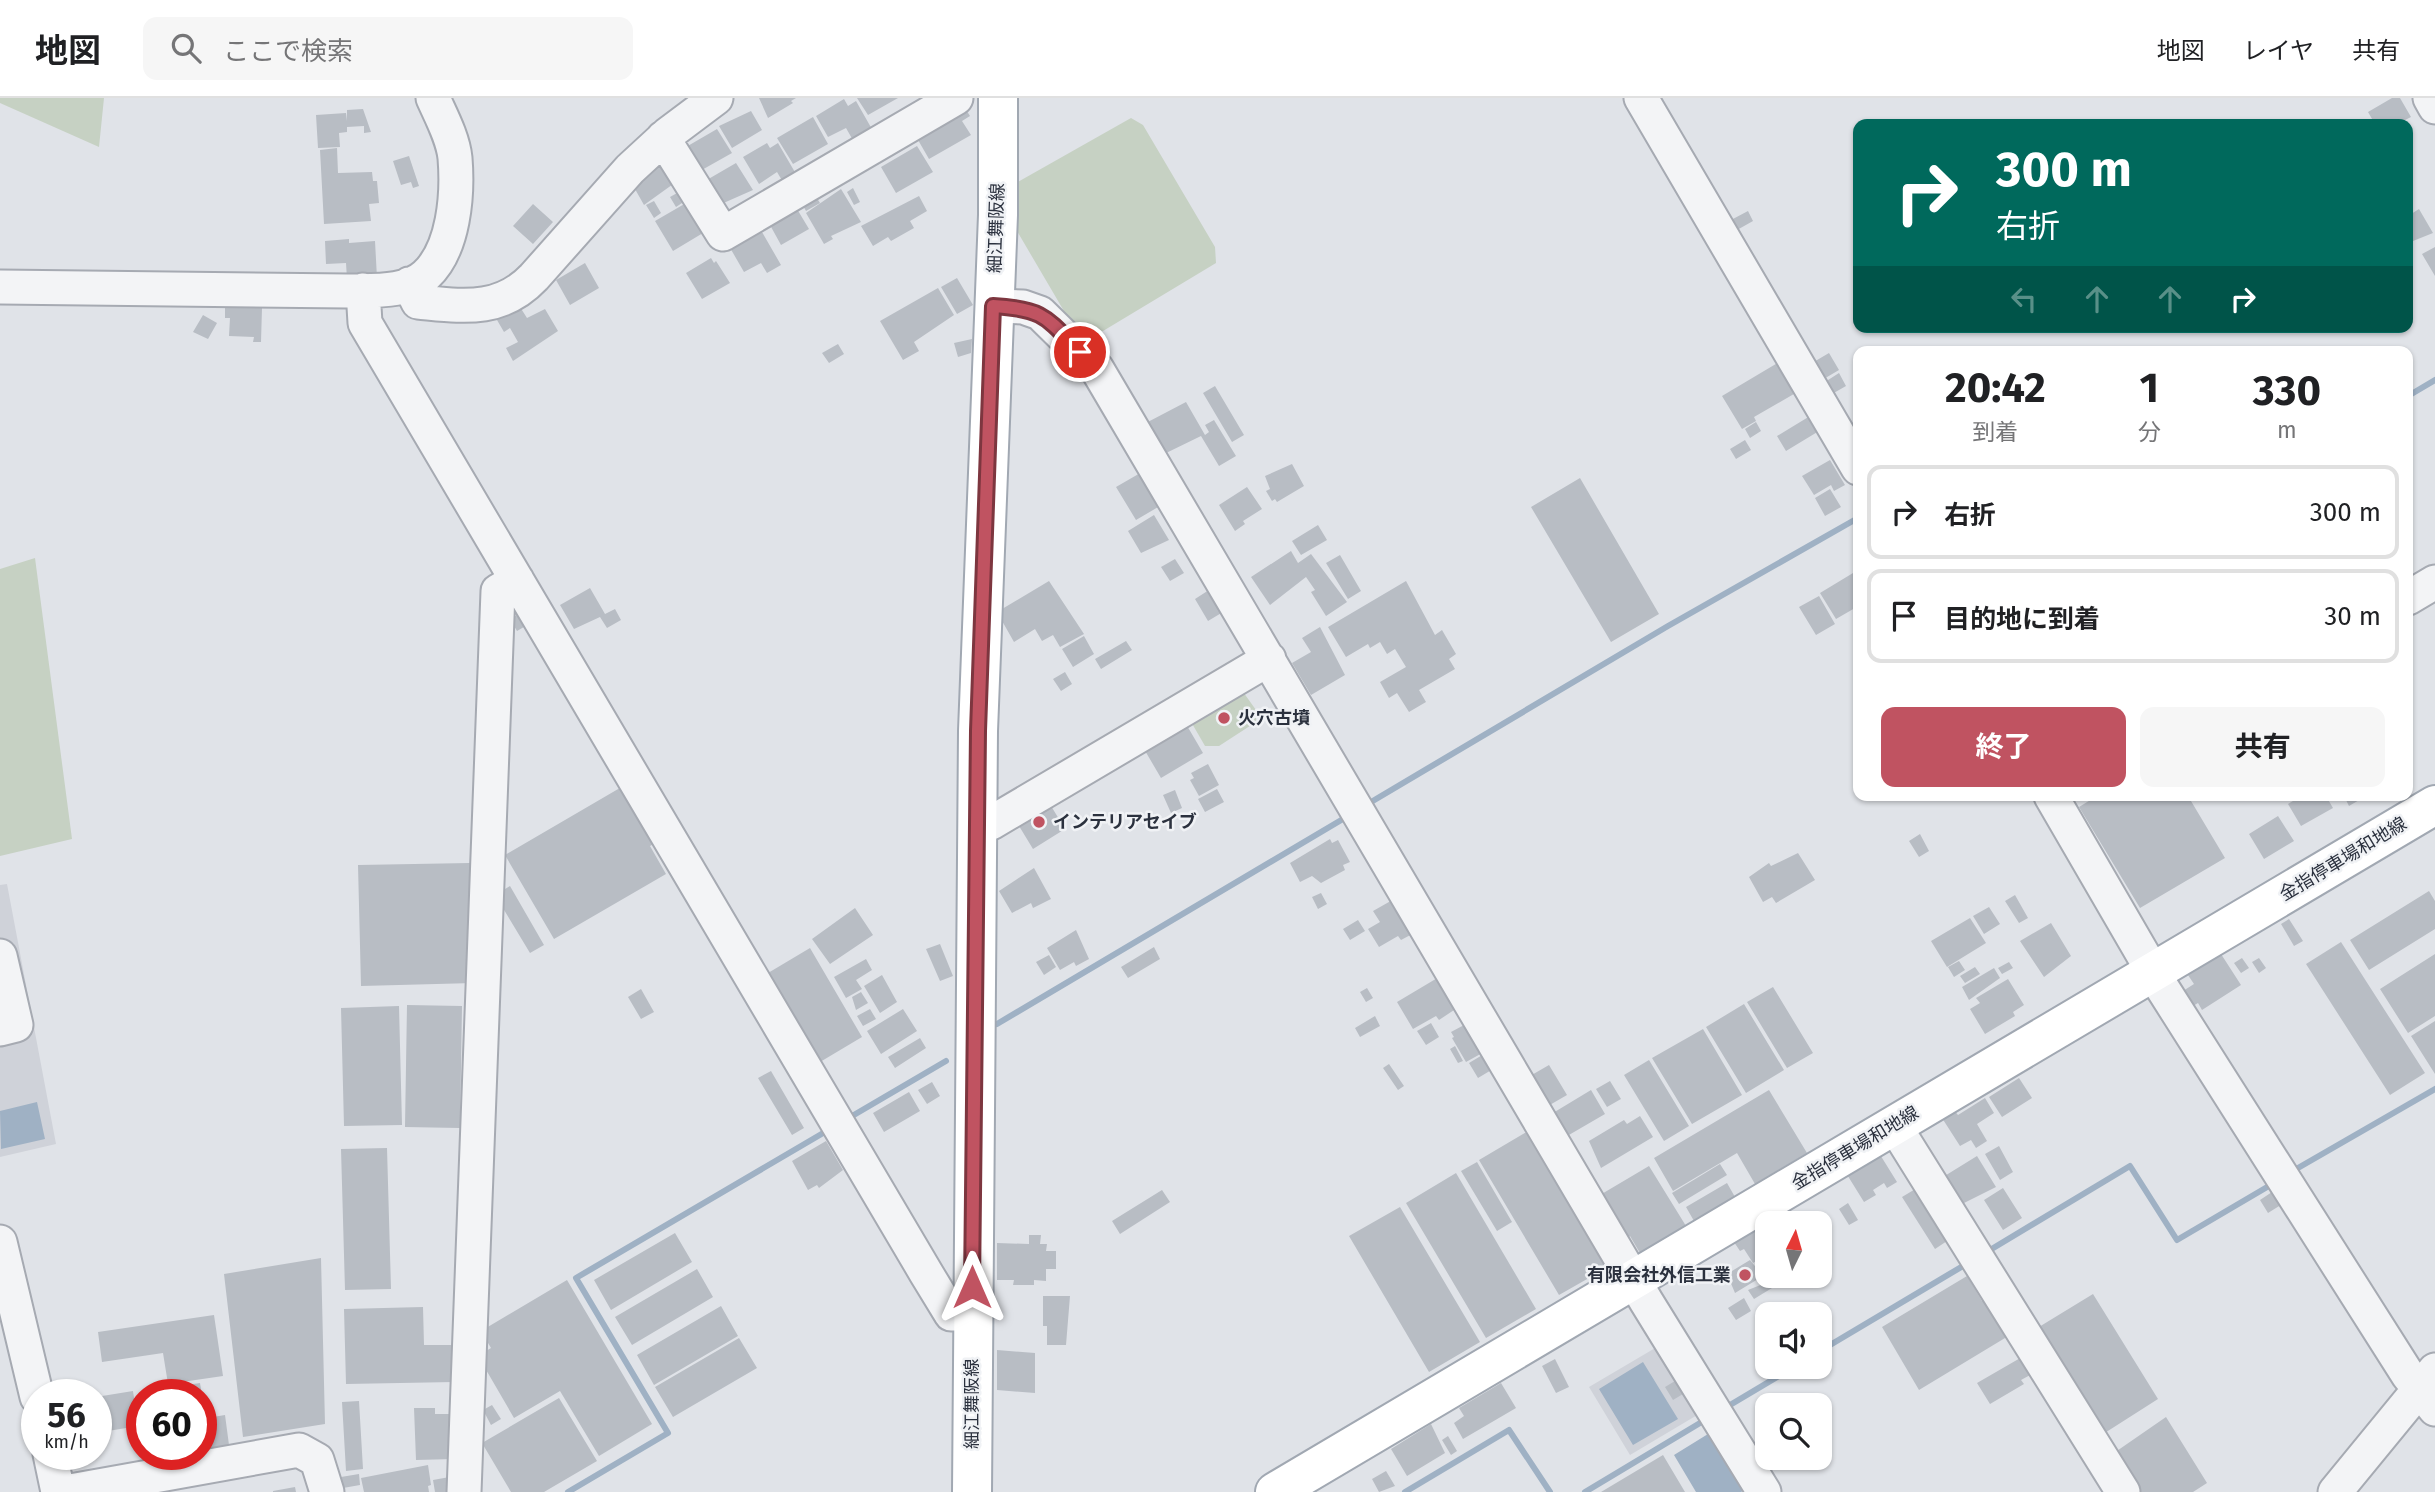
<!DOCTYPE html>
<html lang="ja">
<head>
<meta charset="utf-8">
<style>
	body { margin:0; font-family:"Fira Sans","Noto Sans JP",sans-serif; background:#f6f6f6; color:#202124; height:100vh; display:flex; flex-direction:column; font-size:26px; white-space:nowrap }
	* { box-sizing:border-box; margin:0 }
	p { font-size:23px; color:#757577 }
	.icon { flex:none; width:38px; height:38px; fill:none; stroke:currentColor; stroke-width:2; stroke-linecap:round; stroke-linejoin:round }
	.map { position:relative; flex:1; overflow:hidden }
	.panel { position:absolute; left:1853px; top:248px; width:560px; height:455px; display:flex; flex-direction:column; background:#fff; border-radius:14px; box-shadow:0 2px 5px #0004 }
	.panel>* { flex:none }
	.guide { position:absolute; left:1853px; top:21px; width:560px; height:214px; border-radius:14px; box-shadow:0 2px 5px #0004; background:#00695c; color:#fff; overflow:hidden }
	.needle { width:46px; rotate:5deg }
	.buttons { position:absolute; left:1755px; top:1113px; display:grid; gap:14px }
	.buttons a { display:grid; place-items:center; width:77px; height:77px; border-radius:14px; background:#fff; box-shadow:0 2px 5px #0004; font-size:35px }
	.speed { position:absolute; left:21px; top:1281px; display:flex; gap:14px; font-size:35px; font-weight:700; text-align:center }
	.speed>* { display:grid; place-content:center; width:91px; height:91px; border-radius:50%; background:#fff; box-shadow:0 2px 5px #0004; line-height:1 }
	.speed small { font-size:18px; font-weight:400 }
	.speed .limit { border:10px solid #d22; background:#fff; color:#111 }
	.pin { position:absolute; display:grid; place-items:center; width:60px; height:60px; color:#fff; margin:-30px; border:4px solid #fff; border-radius:50%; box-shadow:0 2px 7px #0007 }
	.me { position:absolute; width:77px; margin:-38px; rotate:0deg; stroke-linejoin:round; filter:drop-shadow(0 0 5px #0008) }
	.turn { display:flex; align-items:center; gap:24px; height:147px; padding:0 28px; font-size:32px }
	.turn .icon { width:91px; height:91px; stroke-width:2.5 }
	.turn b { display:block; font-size:49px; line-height:60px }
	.lanes { display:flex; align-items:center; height:66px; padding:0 28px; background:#0003; justify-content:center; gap:35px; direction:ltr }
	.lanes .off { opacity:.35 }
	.eta { display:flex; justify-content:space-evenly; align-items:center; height:119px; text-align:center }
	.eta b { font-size:42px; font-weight:700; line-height:49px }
	.primary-button { display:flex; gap:14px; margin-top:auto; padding:14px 28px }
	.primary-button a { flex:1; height:80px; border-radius:14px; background:#c05361; color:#fff; font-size:28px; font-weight:700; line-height:80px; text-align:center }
	.primary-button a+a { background:#f6f6f6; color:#202124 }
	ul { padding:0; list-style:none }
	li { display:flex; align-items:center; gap:21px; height:94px; margin:0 14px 10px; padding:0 14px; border:4px solid #e0e0e0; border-radius:14px }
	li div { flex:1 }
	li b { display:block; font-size:26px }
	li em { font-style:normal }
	header { display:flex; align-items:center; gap:42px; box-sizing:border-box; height:98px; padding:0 35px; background:#fff; border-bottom:2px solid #e0e0e0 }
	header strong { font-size:33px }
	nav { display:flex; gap:38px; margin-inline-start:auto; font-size:24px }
	.search { width:490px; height:63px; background:#f6f6f6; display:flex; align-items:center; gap:18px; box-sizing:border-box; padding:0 24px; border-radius:14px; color:#757577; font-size:26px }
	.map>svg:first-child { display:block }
	.built { fill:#cfd2d9 }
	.green { fill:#c6d1c3 }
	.water { fill:#9fb1c4 }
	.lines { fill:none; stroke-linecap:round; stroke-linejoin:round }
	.stream { stroke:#9fb1c4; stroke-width:6 }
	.building { fill:#b8bdc4 }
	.minor-casing { stroke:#a6aab2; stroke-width:37 }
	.major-casing { stroke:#a1a8b2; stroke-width:42 }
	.minor { stroke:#f3f4f6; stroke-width:33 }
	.major { stroke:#fff; stroke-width:38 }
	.route-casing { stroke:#7d363f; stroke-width:18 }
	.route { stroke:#c05361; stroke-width:12 }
	.poi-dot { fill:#c05361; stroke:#f0f2f5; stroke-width:2.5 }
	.labels { text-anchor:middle; stroke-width:5; stroke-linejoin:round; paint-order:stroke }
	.street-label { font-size:18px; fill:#2b313e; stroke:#f0f2f5 }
	.poi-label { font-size:18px; font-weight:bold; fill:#2b313e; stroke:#f0f2f5; text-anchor:start }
</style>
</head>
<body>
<header>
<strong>地図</strong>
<div class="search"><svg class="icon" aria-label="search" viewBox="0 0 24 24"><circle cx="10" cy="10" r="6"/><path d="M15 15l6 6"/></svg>ここで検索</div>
<nav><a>地図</a><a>レイヤ</a><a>共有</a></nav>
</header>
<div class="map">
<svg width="2435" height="1394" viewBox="0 0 2435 1394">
	<rect width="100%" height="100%" fill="#e0e3e8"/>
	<!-- built -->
	<path class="built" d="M7 786 56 1046 0 1059V787Z
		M1662 1246 1704 1313 1630 1357 1589 1289Z"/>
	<!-- green -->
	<path class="green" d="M0 0H104L99 49 0 5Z
		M1131 20 1143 27 1215 149 1216 165 1103 233C1089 237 1081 235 1071 225L1017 133 1014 126 1016 85Z
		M35 460 72 741 0 758V471Z
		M1241 591 1256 612V624L1219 648H1205L1190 622Z"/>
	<!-- water -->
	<path class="water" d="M37 1004 45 1041 1 1051 0 1013Z
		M1643 1264 1678 1321 1633 1347 1599 1291Z
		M1708 1336 1743 1393 1741 1394H1696L1674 1357Z"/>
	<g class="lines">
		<!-- stream -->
		<path class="stream" d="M2408 298 2435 282
			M1366 707 1668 528 1858 420
			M997 926 1348 718
			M847 1021 946 963
			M2291 1074 2435 991
			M1985 1155 2130 1068 2177 1142 2274 1085
			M1820 1253 1968 1165
			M1725 1310 1794 1269
			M568 1394 668 1335 576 1180 830 1031
			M1405 1394 1509 1332 1550 1394
			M1585 1394 1705 1322"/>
	</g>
	<!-- building -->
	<path class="building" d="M759 0H796L791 3 793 5 768 20Z
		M857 0H898L868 17Z
		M2392 0H2400L2411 19 2397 26H2375L2368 14Z
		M844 1 848 8 856 3 873 33 854 44 846 30 828 39 816 18Z
		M965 10 970 18 962 23 971 37 929 61 914 35Z
		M363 11 371 34 364 35V28L347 29V34L339 35 340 49 318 50 316 17 346 15 347 23V12Z
		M751 13 762 32 732 50 719 28Z
		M813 19 828 46 793 66 777 40Z
		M717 31 732 55 700 73 686 49Z
		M767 45 770 50 778 45 796 76 783 84 777 74 759 86 743 59Z
		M917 48 933 74 896 95 881 69Z
		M337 50 338 75 372 74 373 83H377L379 105 369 106 371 123 324 126 320 52Z
		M659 56 676 84 644 107 631 84Z
		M409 58 419 88 413 90 411 84 401 87 393 63Z
		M736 65 753 92 719 107 705 83Z
		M686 90 691 99 676 109 670 99Z
		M853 90 860 104 854 107 847 94Z
		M841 91 861 124 831 138 833 141 824 146 806 115Z
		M813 94 820 105 806 113 800 102Z
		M919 98 927 113 910 123 914 130 891 143 888 139 873 148 861 128Z
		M693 101 703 135 673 153 655 123Z
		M654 103 661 115 654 120 646 107Z
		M533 106 553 124 533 146 513 128Z
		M797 111 809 131 781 147 770 127Z
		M2419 111 2433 135 2408 145V118Z
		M1748 113 1753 123 1737 132 1731 122Z
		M758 127 781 167 767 175 761 165 744 174 729 148Z
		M349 141V145L375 143 377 180 347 181 346 165 326 166 325 143Z
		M2435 149V178L2422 156Z
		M711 160 714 165 716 163 730 185 702 201 686 175Z
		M585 165 599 190 570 207 556 182Z
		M957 180 973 207 957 216 941 189Z
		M938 190 954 217 914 244 919 253 903 262 880 223Z
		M225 209 262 210 261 244H253L254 239 229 238 230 220H225Z
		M520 209 527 220 545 211 558 233 513 263 506 250 518 244 510 230 504 234 497 222Z
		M203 217 217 225 208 241 193 234Z
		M972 241 971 255 958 259 954 245Z
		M838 246 844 256 829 265 822 255Z
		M1829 255 1839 272 1822 282 1812 265Z
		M1781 263 1799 293 1754 319 1756 323 1742 331 1722 298Z
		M1839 275 1846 288 1832 296 1825 284Z
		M1215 288 1244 337 1232 344 1203 295Z
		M1186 304 1205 337 1209 334 1205 327 1214 322 1236 358 1219 368 1201 338 1162 357 1144 326Z
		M1810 318 1819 333 1786 353 1777 338Z
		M1756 324 1761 333 1750 340 1745 331Z
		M1745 342 1751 352 1736 361 1730 351Z
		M1830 362 1845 387 1834 393 1831 387 1814 397 1802 378Z
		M1292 366 1304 388 1277 404 1275 401 1272 403 1266 393 1270 391 1265 378Z
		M1142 374 1165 405 1136 422 1116 389Z
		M1580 380 1659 516 1611 544 1531 409Z
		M1247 389 1262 411 1243 423 1245 426 1235 433 1219 407Z
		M1830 391 1841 409 1825 418 1815 400Z
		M1154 417 1169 442 1141 455 1128 433Z
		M1318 427 1327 442 1301 457 1292 443Z
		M1291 453 1298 465 1311 456 1347 504 1326 518 1311 494 1315 492 1306 479 1270 507 1251 479Z
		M1340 457 1361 493 1348 501 1326 465Z
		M1175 461 1184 475 1170 483 1161 469Z
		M1858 472V515L1855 510 1836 521 1820 495Z
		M1049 483 1084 536 1060 549 1053 537 1042 543 1035 531 1014 544 997 514Z
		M1406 483 1435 537 1442 532 1456 556 1449 561 1455 571 1419 592 1426 604 1409 614 1397 595 1389 600 1380 584 1406 569 1395 551 1387 556 1380 544 1370 550 1368 546 1346 559 1328 529Z
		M590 490 605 516 615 511 621 522 607 530 600 519 574 531 560 507Z
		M1209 492 1223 514 1208 523 1195 501Z
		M1819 498 1835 526 1816 537 1799 509Z
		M522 514 529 526 517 533 510 521Z
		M1320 529 1345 577 1311 597 1292 565 1311 554 1302 540Z
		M1084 538 1094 556 1073 569 1062 551Z
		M1126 543 1132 552 1101 571 1095 561Z
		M1065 574 1072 586 1061 593 1053 581Z
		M1186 626 1203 655 1161 680 1144 651Z
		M1208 666 1219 687 1199 698 1190 682 1194 680 1191 675Z
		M625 687 659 743 650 748 666 776 554 841 505 757Z
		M1217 691 1224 704 1205 714 1198 701Z
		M1175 692 1182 710 1171 715 1163 697Z
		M1045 698 1065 731 1033 751 1013 718Z
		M2097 698H2188L2225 760 2140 810 2079 709Z
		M2301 698H2326L2333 710 2301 728 2288 706Z
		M2344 698H2366L2349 708Z
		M2278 718 2294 743 2264 761 2249 736Z
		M1920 736 1929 753 1919 759 1909 743Z
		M1330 741 1332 745 1338 742 1350 764 1343 767 1345 772 1321 785 1312 778 1300 784 1290 765Z
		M1798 755 1815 782 1776 805 1772 799 1763 804 1749 779 1769 765 1771 768Z
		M470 765 474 885 361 888 358 767Z
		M1034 770 1051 801 1033 810 1031 805 1012 815 999 793Z
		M510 788 544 847 530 855 495 797Z
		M2429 793 2435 803V831L2369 872 2350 842Z
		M1321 795 1327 806 1318 811 1312 799Z
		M2015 797 2028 820 2019 825 2005 803Z
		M1396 800 1416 834 1401 842 1398 838 1379 849 1368 831 1380 824 1373 813Z
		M1989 809 2000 826 1984 836 1973 818Z
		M855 810 873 837 830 866 812 841Z
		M1970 820 1986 845 1947 869 1931 843Z
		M2289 821 2303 843 2294 848 2281 826Z
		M1358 822 1365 833 1350 842 1343 831Z
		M2051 825 2071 858 2044 879 2020 843Z
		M1076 832 1089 861 1076 868 1074 864 1060 872 1047 850Z
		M2341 844 2425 975 2390 997 2306 866Z
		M940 846 953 878 940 883 926 851Z
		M1154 849 1160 861 1128 880 1121 869Z
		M810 850 862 939 815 967 763 878Z
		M2221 856 2241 887 2202 912 2198 905 2193 908 2183 893 2194 886 2188 877Z
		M2435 856V918L2408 935 2380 891Z
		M1049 857 1056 869 1044 877 1036 864Z
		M2242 860 2249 870 2241 875 2234 865Z
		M2259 860 2266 870 2259 875 2252 864Z
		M866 861 872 872 856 882 862 891 846 900 834 879Z
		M1959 863 1965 872 1954 879 1948 869Z
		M2009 864 2013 870 2002 876 1998 870Z
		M1975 869 1980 876 1965 885 1960 878Z
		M1994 870 2000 880 1969 902 1962 889Z
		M882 877 897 904 880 915 864 888Z
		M1439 879 1457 910 1439 922 1436 918 1413 931 1397 904Z
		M2008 881 2024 907 2013 914 2015 918 1985 936 1970 911 1980 905 1976 900Z
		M1773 889 1813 955 1787 970 1747 904Z
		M1367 890 1373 900 1366 904 1360 894Z
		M641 891 654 914 641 921 628 899Z
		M861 894 868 905 856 912 852 899Z
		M1744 906 1784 972 1746 995 1706 929Z
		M407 907 462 908 460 1030 405 1029Z
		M399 908 402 1027 344 1028 341 910Z
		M870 911 876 921 863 928 857 918Z
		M903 911 917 933 881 956 867 933Z
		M1375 918 1380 928 1360 939 1355 930Z
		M2435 923V976L2411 938Z
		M1431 925 1439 939 1426 947 1417 933Z
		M1466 926 1484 954 1466 964 1452 940 1454 939 1451 934Z
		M1703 931 1742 997 1692 1026 1652 960Z
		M920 940 926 950 895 970 888 959Z
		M1455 948 1463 963 1458 965 1450 951Z
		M1484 956 1493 971 1478 980 1469 965Z
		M1649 962 1689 1028 1664 1043 1624 977Z
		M1389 966 1404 988 1398 992 1383 970Z
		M1549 967 1567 997 1548 1008 1530 978Z
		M771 973 804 1030 792 1037 758 980Z
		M2019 980 2032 1000 2002 1019 1989 999Z
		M1610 983 1621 1001 1607 1009 1596 991Z
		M932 984 940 998 927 1006 918 992Z
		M1591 992 1605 1016 1562 1041 1548 1018Z
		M1769 992 1807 1055 1755 1086 1737 1055 1673 1093 1654 1060Z
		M909 994 920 1013 884 1034 873 1015Z
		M1985 1000 1994 1015 1977 1026 1987 1043 1976 1050 1971 1042 1960 1048 1942 1020 1953 1011 1958 1017Z
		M1640 1018 1653 1039 1601 1070 1589 1043 1624 1022 1627 1026Z
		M1530 1032 1610 1168 1559 1197 1479 1062Z
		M826 1043 843 1072 819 1090 817 1087 808 1092 792 1063Z
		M1999 1048 2013 1074 2000 1082 1985 1056Z
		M387 1050 391 1191 345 1192 341 1051Z
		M1879 1055 1897 1084 1887 1090 1884 1085 1873 1092 1876 1097 1864 1104 1846 1075Z
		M1977 1058 1996 1089 1960 1107 1943 1079Z
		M1477 1064 1512 1124 1497 1133 1461 1073Z
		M1720 1066 1727 1077 1679 1106 1672 1095Z
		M1649 1068 1686 1128 1640 1155 1630 1138 1627 1141 1600 1097Z
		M1456 1075 1536 1211 1486 1240 1406 1105Z
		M1727 1085 1735 1099 1694 1123 1686 1109Z
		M1917 1090 1950 1141 1935 1151 1902 1099Z
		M2003 1090 2022 1120 2003 1132 1984 1102Z
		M1162 1092 1170 1104 1120 1136 1112 1123Z
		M2275 1092 2284 1105 2268 1115 2260 1102Z
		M1848 1105 1858 1122 1849 1127 1839 1111Z
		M1400 1109 1480 1244 1429 1274 1349 1138Z
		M1771 1121 1774 1125H1768V1156L1753 1165 1744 1151 1740 1153 1734 1144Z
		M675 1135 692 1164 611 1212 594 1182Z
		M1029 1137H1041L1040 1146H1047L1046 1153H1056V1171H1046V1183L1034 1182V1187H1013L1014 1182H997V1145L1029 1146Z
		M321 1160 325 1326 243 1339 224 1176Z
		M1750 1162 1763 1178 1735 1195 1727 1176Z
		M697 1171 713 1199 632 1247 615 1219Z
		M1967 1178 1982 1203 1987 1200 2010 1237 1919 1292 1882 1229Z
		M567 1182 652 1326 599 1358 560 1293 514 1320 478 1258 491 1250 481 1233Z
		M1768 1184 1772 1190 1754 1201 1748 1192Z
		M2093 1196 2158 1301 2100 1338 2034 1232Z
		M1043 1198H1070L1066 1247H1047V1228H1043Z
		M1744 1200 1751 1213 1736 1222 1728 1210Z
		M721 1208 738 1238 654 1287 637 1257Z
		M423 1209 424 1247H453L454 1284 346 1286 344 1211Z
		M214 1217 223 1278 168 1286 163 1255 102 1264 98 1234Z
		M739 1240 757 1270 673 1319 655 1289Z
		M997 1252 1035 1255V1295L997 1292Z
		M2022 1259 2032 1276 2021 1282 2024 1286 1990 1306 1977 1285Z
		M1555 1261 1569 1289 1556 1295 1542 1268Z
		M1675 1283 1683 1296 1673 1302 1665 1289Z
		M200 1285 202 1297H182L180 1288Z
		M1501 1285 1516 1310 1463 1341 1454 1325 1464 1318 1459 1310Z
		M133 1293 138 1328 96 1335V1299Z
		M559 1300 597 1363 544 1394H511L482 1345Z
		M359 1303 363 1371 346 1373 342 1304Z
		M492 1307 501 1321 491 1327 483 1312Z
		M414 1310H435V1316H459L454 1361 416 1362Z
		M225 1317 229 1347 201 1352V1321Z
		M2166 1319 2207 1385 2193 1394H2134L2111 1357Z
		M1431 1326 1445 1355 1407 1378 1391 1351Z
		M1448 1338 1457 1353 1451 1357 1442 1342Z
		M1663 1357 1685 1394H1601Z
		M428 1367 431 1387 428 1388 429 1394H364L361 1380Z
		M1386 1373 1395 1388 1379 1394 1372 1381Z
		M359 1376 360 1387 343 1390 341 1379Z
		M455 1378 457 1394H435L433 1382Z
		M295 1389 296 1394H273V1393Z"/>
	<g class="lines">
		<!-- minor casing -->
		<g class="minor-casing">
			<path id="minor" d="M1641 0 1858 370
				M2430 0 2435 9
				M663 40 723 136 956 0
				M409 186 418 204C462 208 500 215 534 179L630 71 668 36 716 0
				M0 189 348 193C372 192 407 195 426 177 454 151 458 97 455 60 453 40 441 18 433 0
				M363 192 365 225 926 1175 951 1216H972
				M993 208 1023 209 1040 215 1097 271 1646 1203 1764 1394
				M2408 500 2435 484
				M2051 698 2163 891 2408 1277 2435 1311
				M976 724 991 725 1269 561
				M0 858 16 927 0 931
				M1894 1027 2123 1394
				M0 1144 37 1299
				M50 1356 58 1394
				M65 1394 299 1352 317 1362 327 1394
				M464 1394 498 493 517 482
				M2335 1394 2435 1272"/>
		</g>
		<!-- major casing -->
		<g class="major-casing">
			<path id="major" d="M972 1394 978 633 998 117V0
				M1275 1394 2435 707"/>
		</g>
		<!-- minor -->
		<use href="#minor" class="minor"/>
		<!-- major -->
		<use href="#major" class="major"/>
	</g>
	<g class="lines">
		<!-- route casing -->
		<g class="route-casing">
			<path id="route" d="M972 1189 978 633 993 208C1044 211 1046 219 1080 254"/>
		</g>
		<!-- route -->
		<use href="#route" class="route"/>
	</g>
	<!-- markers -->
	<g class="poi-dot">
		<circle cx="1224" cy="620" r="7"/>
		<circle cx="1039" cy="724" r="7"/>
		<circle cx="1745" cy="1177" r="7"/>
	</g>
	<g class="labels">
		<!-- street labels -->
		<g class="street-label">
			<text transform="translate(996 130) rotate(-88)" y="6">細江舞阪線</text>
			<text transform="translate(2343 761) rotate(-31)" y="6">金指停車場和地線</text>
			<text transform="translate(1855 1050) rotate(-31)" y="6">金指停車場和地線</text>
			<text transform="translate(972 1306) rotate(-90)" y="6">細江舞阪線</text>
		</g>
		<!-- poi labels -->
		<g class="poi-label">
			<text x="1238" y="626">火穴古墳</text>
			<text x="1053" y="730">インテリアセイブ</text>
			<text x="1731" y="1183" text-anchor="end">有限会社外信工業</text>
		</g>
	</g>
</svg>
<div class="buttons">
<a><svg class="needle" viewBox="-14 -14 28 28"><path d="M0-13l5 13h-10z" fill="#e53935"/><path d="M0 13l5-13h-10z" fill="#757577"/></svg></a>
<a><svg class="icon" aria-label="sound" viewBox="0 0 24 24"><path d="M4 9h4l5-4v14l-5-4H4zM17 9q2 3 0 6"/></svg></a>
<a><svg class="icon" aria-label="search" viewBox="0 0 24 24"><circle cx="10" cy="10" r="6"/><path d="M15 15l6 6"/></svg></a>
</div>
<div class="speed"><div>56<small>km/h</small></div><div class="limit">60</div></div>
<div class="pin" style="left:1080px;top:254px;background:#d93025"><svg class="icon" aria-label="arrive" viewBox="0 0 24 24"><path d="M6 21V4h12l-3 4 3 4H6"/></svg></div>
<svg class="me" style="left:972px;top:1189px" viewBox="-20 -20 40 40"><path d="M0-17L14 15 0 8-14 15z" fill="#c05361" stroke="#fff" stroke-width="4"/></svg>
<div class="guide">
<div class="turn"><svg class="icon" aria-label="right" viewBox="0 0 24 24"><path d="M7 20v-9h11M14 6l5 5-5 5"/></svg><div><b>300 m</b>右折</div></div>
<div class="lanes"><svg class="icon off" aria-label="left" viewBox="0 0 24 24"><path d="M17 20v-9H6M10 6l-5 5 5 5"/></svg><svg class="icon off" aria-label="ahead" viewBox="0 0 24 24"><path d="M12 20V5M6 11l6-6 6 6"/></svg><svg class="icon off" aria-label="ahead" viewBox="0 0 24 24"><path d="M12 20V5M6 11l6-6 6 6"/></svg><svg class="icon" aria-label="right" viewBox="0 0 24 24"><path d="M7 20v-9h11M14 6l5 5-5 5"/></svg></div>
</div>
<section class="panel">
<div class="eta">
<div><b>20:42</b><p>到着</p></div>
<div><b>1</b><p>分</p></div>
<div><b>330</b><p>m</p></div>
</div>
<ul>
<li><svg class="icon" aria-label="right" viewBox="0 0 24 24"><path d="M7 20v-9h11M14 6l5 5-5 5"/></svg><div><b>右折</b></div><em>300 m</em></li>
<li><svg class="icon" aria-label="arrive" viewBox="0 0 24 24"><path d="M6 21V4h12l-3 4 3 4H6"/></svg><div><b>目的地に到着</b></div><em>30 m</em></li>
</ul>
<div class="primary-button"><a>終了</a><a>共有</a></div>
</section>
</div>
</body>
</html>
